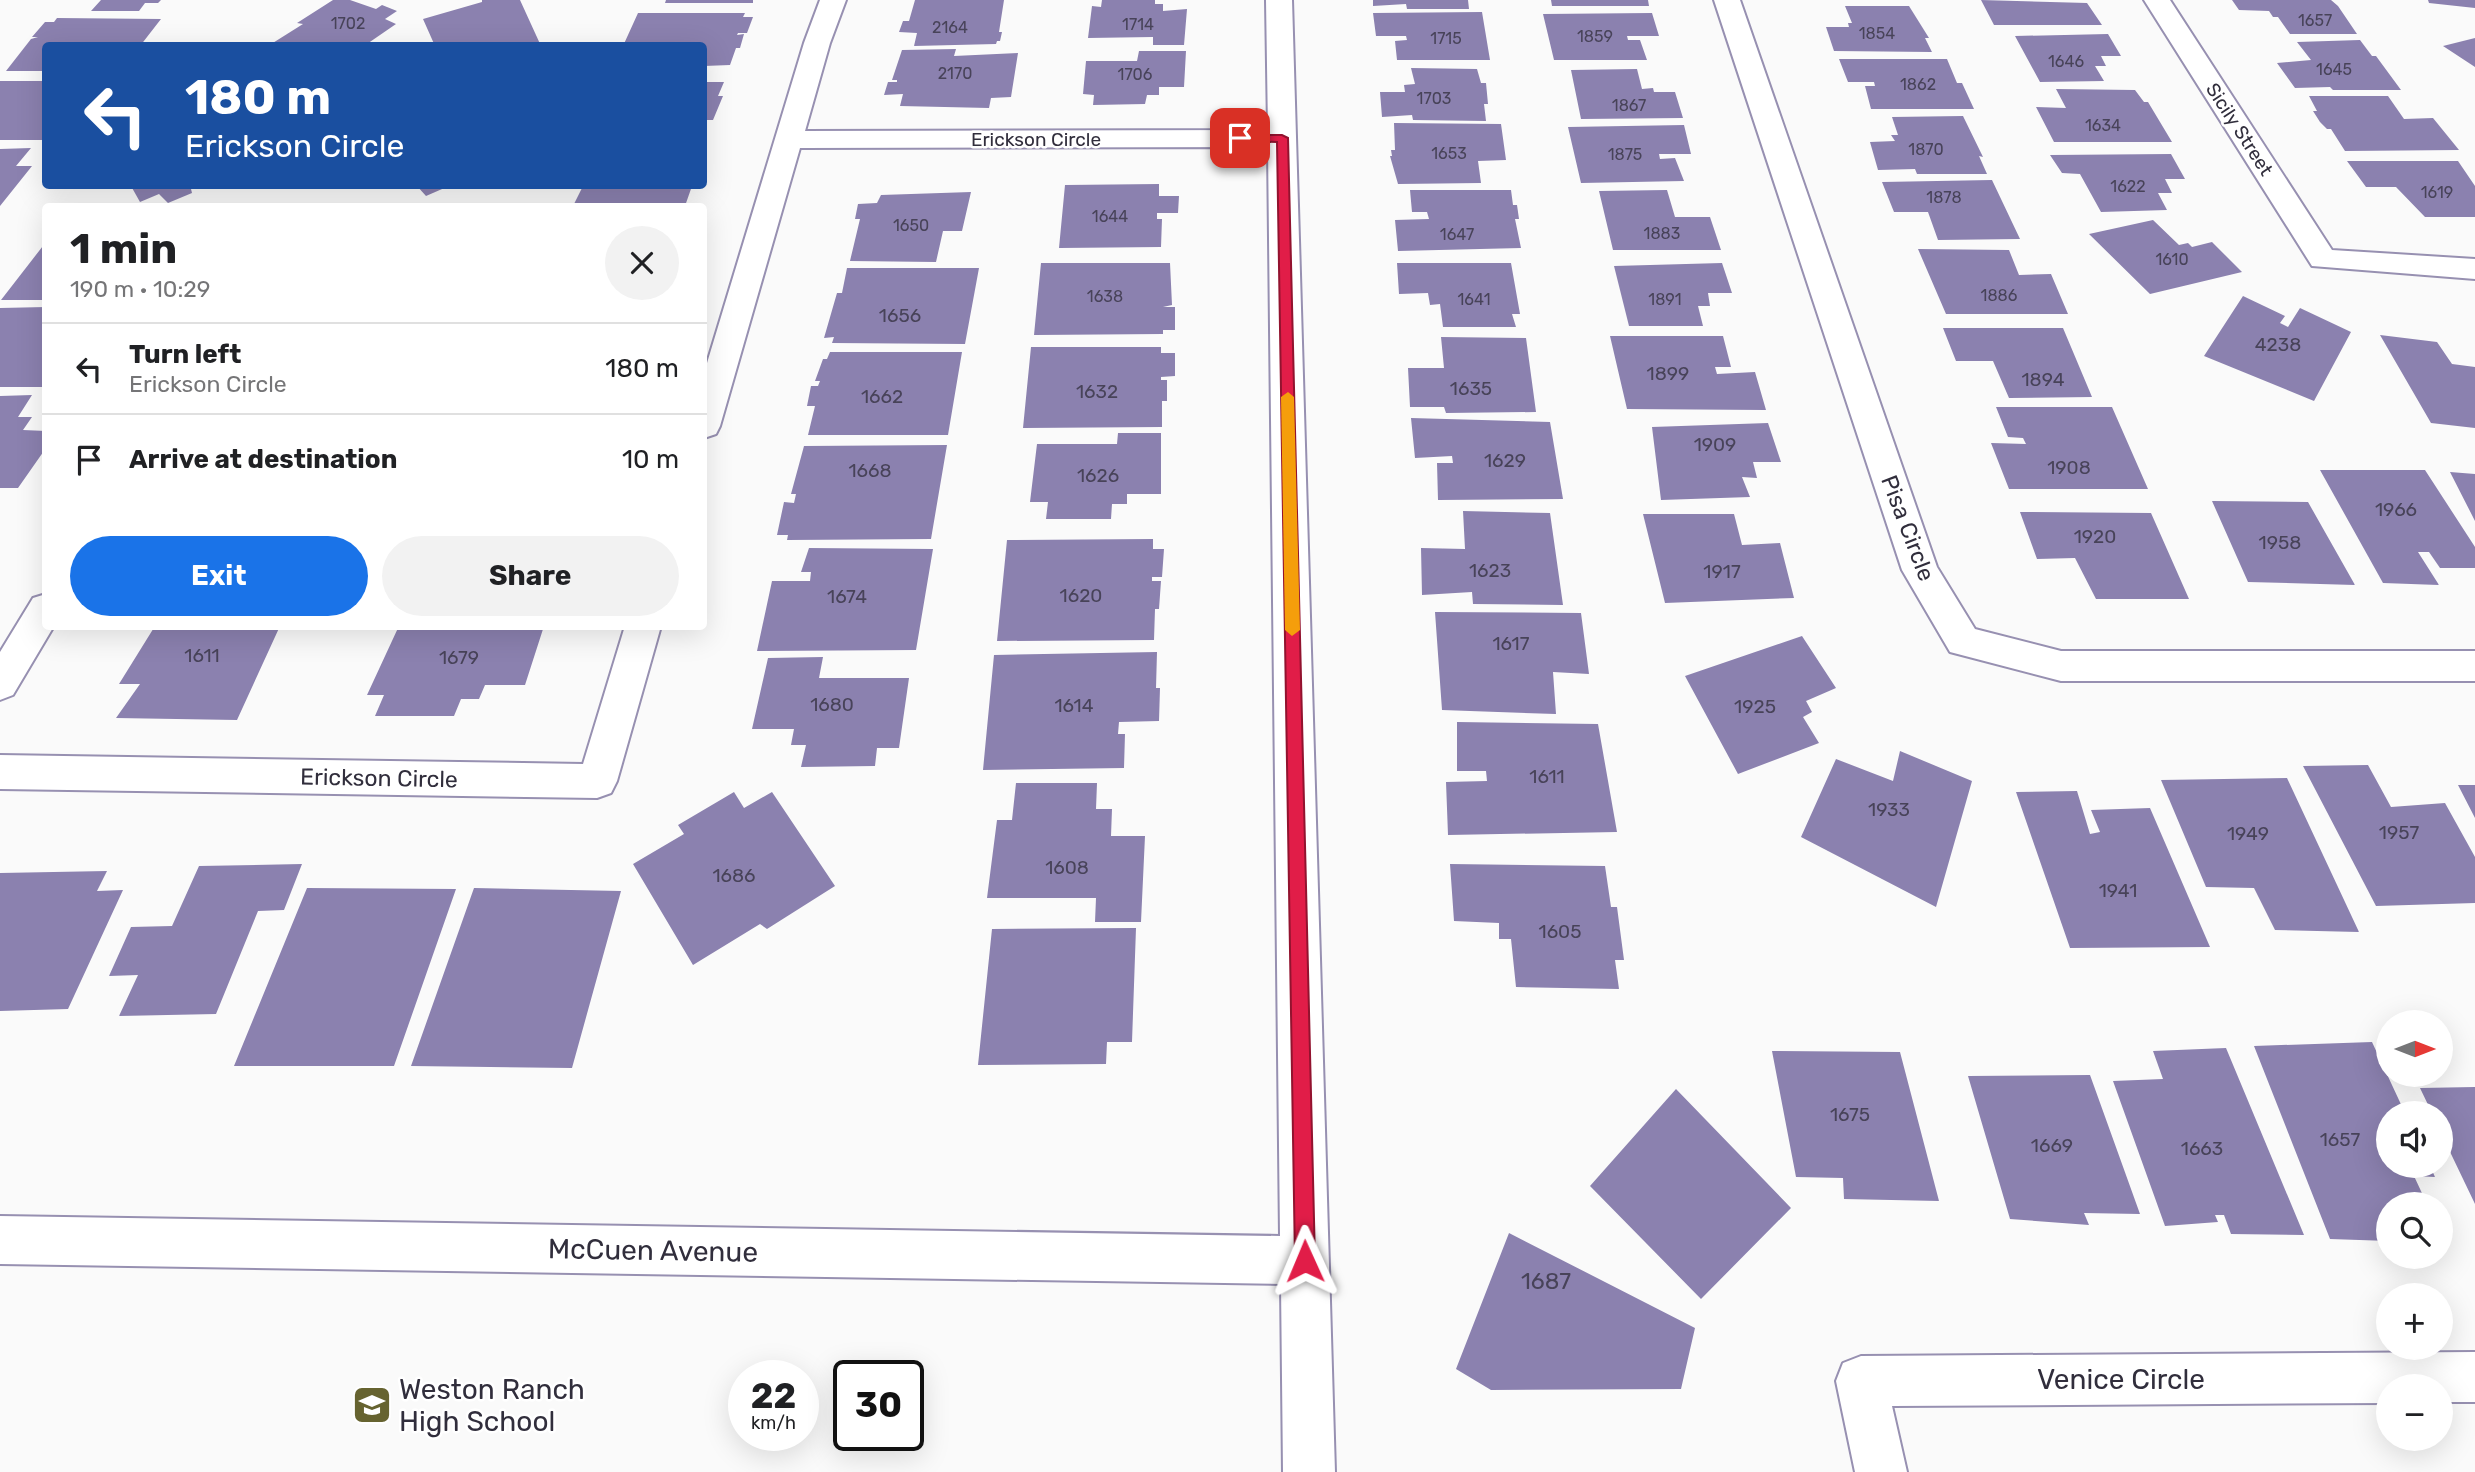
<!DOCTYPE html>
<html lang="en">
<head>
<meta charset="utf-8">
<style>
	body { margin:0; font-family:Rubik,sans-serif; background:#f2f2f2; color:#202124; height:100vh; display:flex; flex-direction:column; font-size:26px; white-space:nowrap }
	* { box-sizing:border-box; margin:0 }
	p { font-size:23px; color:#757577 }
	.icon { flex:none; width:38px; height:38px; fill:none; stroke:currentColor; stroke-width:2; stroke-linecap:round; stroke-linejoin:round }
	.map { position:relative; flex:1; overflow:hidden }
	.drawer { position:absolute; left:42px; top:203px; width:665px; height:427px; display:flex; flex-direction:column; background:#fff; border-radius:7px; box-shadow:0 7px 28px #0002 }
	.drawer>* { flex:none }
	.guide { position:absolute; left:42px; top:42px; width:665px; height:147px; border-radius:7px; box-shadow:0 7px 28px #0002; background:#1a4fa0; color:#fff; overflow:hidden }
	.needle { width:46px; rotate:90deg }
	.fabs { position:absolute; left:2376px; top:1010px; display:grid; gap:14px }
	.fabs a { display:grid; place-items:center; width:77px; height:77px; border-radius:50%; background:#fff; box-shadow:0 7px 28px #0002; font-size:35px }
	.speed { position:absolute; left:728px; top:1360px; display:flex; gap:14px; font-size:35px; font-weight:700; text-align:center }
	.speed>* { display:grid; place-content:center; width:91px; height:91px; border-radius:50%; background:#fff; box-shadow:0 7px 28px #0002; line-height:1 }
	.speed small { font-size:18px; font-weight:400 }
	.speed .limit { border:4px solid #111; border-radius:10px; background:#fff; color:#111 }
	.pin { position:absolute; display:grid; place-items:center; width:60px; height:60px; color:#fff; margin:-30px; border-radius:14px; box-shadow:0 4px 10px #0006 }
	.me { position:absolute; width:77px; margin:-38px; rotate:359deg; stroke-linejoin:round; filter:drop-shadow(0 0 5px #0008) }
	.turn { display:flex; align-items:center; gap:24px; height:147px; padding:0 28px; font-size:32px }
	.turn .icon { width:91px; height:91px; stroke-width:2.5 }
	.turn b { display:block; font-size:49px; line-height:60px }
	.round { display:grid; place-items:center; flex:none; width:74px; height:74px; border-radius:37px; background:#f2f2f2 }
	.headline { display:flex; align-items:center; justify-content:space-between; height:119px; padding:0 28px }
	h1 { font-size:42px; font-weight:700; line-height:52px }
	.primary-button { display:flex; gap:14px; margin-top:auto; padding:14px 28px }
	.primary-button a { flex:1; height:80px; border-radius:42px; background:#1a73e8; color:#fff; font-size:28px; font-weight:700; line-height:80px; text-align:center }
	.primary-button a+a { background:#f2f2f2; color:#202124 }
	ul { padding:0; list-style:none }
	li { display:flex; align-items:center; gap:21px; height:91px; padding:0 28px; border-top:2px solid #e0e0e0 }
	li div { flex:1 }
	li b { display:block; font-size:26px }
	li em { font-style:normal }
	.map>svg:first-child { display:block }
	.building { fill:#8b81af }
	.lines { fill:none; stroke-linecap:round; stroke-linejoin:round }
	.street-casing { stroke:#9790b1; stroke-width:4 }
	.street { fill:#fff; fill-rule:evenodd }
	.route { fill:#e11d48; stroke:#92132f; stroke-width:2 }
	.slow { fill:#f59e0b }
	.labels { text-anchor:middle; stroke-width:5; stroke-linejoin:round; paint-order:stroke }
	.far-number-label { font-size:16px; fill:#484359 }
	.far-street-label { font-size:19px; fill:#312e3c; stroke:#fff }
	.number-label { font-size:19px; fill:#484359 }
	.street-label { font-size:23px; fill:#312e3c; stroke:#fff }
	.near-number-label { font-size:23px; fill:#484359 }
	.near-street-label { font-size:28px; fill:#312e3c; stroke:#fff }
	.near-poi-label { font-size:28px; fill:#312e3c; stroke:#fff; text-anchor:start }
</style>
</head>
<body>
<div class="map">
<svg width="2475" height="1472" viewBox="0 0 2475 1472">
	<rect width="100%" height="100%" fill="#fafafa"/>
	<!-- building -->
	<path class="building" d="M101 0H161L158 3H145L139 11H91Z
		M333 0H350L376 9 382 5 397 11 385 19 396 24 364 46H268L303 24 297 23Z
		M482 0H520L541 46H435L423 19 482 2Z
		M666 0H753V3H665Z
		M915 0H1004L999 32H1002L1000 41H997L996 44 914 46 917 33 899 32 903 21H909Z
		M1102 0H1155V4H1163V11L1187 9 1184 45H1153V37L1088 38 1092 6 1101 7Z
		M1373 0H1468L1469 9H1407L1406 4 1373 6Z
		M1551 0H1648L1649 6H1552Z
		M1981 0 2087 3 2102 25H1994Z
		M2232 0H2331L2338 6 2357 34H2290L2278 17H2273L2269 11 2239 10Z
		M2428 0H2475V8L2429 3Z
		M1845 6H1909L1929 38H1925L1932 52 1834 51 1826 27H1849L1848 23H1852Z
		M1482 12 1490 60H1397L1395 41 1407 40 1406 36H1376L1373 13Z
		M638 13H745L743 17H753L747 33H738L737 35 744 34 740 48H736L730 65 704 66V46H623Z
		M1652 13 1659 36H1627L1628 40H1640L1647 60H1554L1543 14Z
		M57 18 161 19 140 46H46V71H6L31 39 38 37H32L45 22H54Z
		M2108 34 2121 56H2101L2106 66H2095L2104 81 2040 82 2015 36Z
		M2475 38V67L2443 46Z
		M2360 40 2372 56H2376L2401 90H2333L2330 87 2295 88 2277 63 2311 60 2297 42Z
		M956 49 954 56 1018 53 1011 97 991 98 989 108 900 106 903 94 884 95 888 82H897V80H892L902 50Z
		M1139 51H1186L1184 87H1159V95H1147L1145 104 1093 105 1094 95 1083 94 1086 61H1137Z
		M1839 59H1947L1957 83H1962L1974 109H1871L1865 86H1875L1874 82H1848Z
		M1411 68 1477 69 1481 83H1486L1488 104H1484L1486 121 1413 120 1412 115 1382 117 1380 92H1405L1404 85 1415 84Z
		M1637 69 1642 89 1653 88 1654 92H1675L1683 118 1581 119 1571 70Z
		M0 81H46V140H0Z
		M704 82H724L718 96H723L713 120H704Z
		M2056 89 2135 90 2144 102H2148L2172 142H2054L2036 107 2066 108Z
		M2309 96H2388L2404 119 2433 118 2459 150 2345 151 2331 129H2327L2320 122 2313 111H2317Z
		M1963 116 1983 157 1979 156 1987 174H1917L1915 169 1878 170 1870 142 1895 141 1891 135H1898L1892 117Z
		M1394 123 1501 124 1506 160 1478 161 1481 183 1398 184 1390 156H1392L1391 150H1395Z
		M1684 125 1691 154H1659L1660 159 1675 158 1684 181 1581 183 1568 127Z
		M31 148 16 166H32L0 206V149Z
		M2171 154 2185 179H2165L2172 193H2158L2167 210 2101 212 2080 174 2062 173 2050 155Z
		M2347 161H2458L2475 186V217H2425L2396 187H2366Z
		M1992 180 2020 239 1938 240 1928 212H1894L1882 182Z
		M1159 184V196H1179L1178 213H1157V219H1162L1161 247 1059 248 1065 185Z
		M131 186H199L191 189 192 193 168 203 159 194 140 202Z
		M417 186H449L426 196Z
		M583 186H692L685 206H649L650 203 574 204Z
		M1410 190H1511L1513 205H1517L1519 219H1515L1521 248 1398 251 1395 220 1429 219 1427 212H1412Z
		M1667 190 1675 217H1710L1721 250H1613L1599 191Z
		M971 192 962 231H943L936 262 850 261 860 219H855L858 204 877 203 881 195Z
		M2153 220 2179 245 2188 243 2192 247 2212 242 2242 272 2150 294 2089 234Z
		M46 242V300H1Z
		M1918 249 2009 250 2019 275 2051 274 2068 314H1946Z
		M1041 263H1170L1172 305 1163 307H1175V330H1163V334L1034 335Z
		M1397 263H1511L1520 314H1512L1516 327H1443L1440 304 1430 305 1428 293 1399 294Z
		M1722 263 1732 293H1708L1710 306H1698L1703 326H1629L1614 266Z
		M847 268H979L965 344 832 343 834 337 824 338 837 293H842Z
		M2243 296 2285 316 2280 323 2288 327 2300 308 2351 332 2314 401 2204 356Z
		M46 307V387H0V308Z
		M1943 328H2063L2092 397 2009 398 1993 361H1956Z
		M2380 335 2437 342 2452 364 2475 367V428L2431 423Z
		M1610 336H1723L1731 367H1715L1717 374 1755 372 1766 410 1627 409Z
		M1441 337 1526 338 1536 412 1446 413 1444 407H1410L1408 368H1444Z
		M1031 347H1161V353H1175V376L1161 377V380H1167V401H1162V427L1023 428Z
		M830 352H962L948 435H808L815 406H807L811 386H818L820 381H815L823 359H827Z
		M32 395 18 417H32L23 430 46 431V448L18 488H0V396Z
		M1996 407H2112L2148 489H2009L1991 443 2026 444 2023 438 2008 437Z
		M1411 418 1550 422 1563 499 1438 500 1437 463H1453L1452 456 1415 458Z
		M1768 423 1781 462H1753L1757 478 1742 477 1750 497 1661 500 1652 427Z
		M1118 433H1161V494H1127V504H1112L1111 519H1046L1048 502H1030L1037 444H1117Z
		M947 445 931 539 787 540 788 535H777L784 502 794 503 796 494H791L804 446Z
		M2320 470H2425L2475 547V568H2440L2429 552H2418L2439 585 2383 583Z
		M2450 472 2475 474V521Z
		M2212 501 2308 502 2355 585 2248 582Z
		M1463 511 1550 513 1563 605 1473 604 1472 592 1422 595 1421 548 1465 549Z
		M2020 512 2151 513 2189 599H2096L2075 558 2037 559Z
		M1643 514H1734L1742 545 1780 543 1794 598 1665 603Z
		M1153 539V549H1164L1162 577H1152V581H1161L1159 609H1155L1154 640 997 641 1007 540Z
		M809 548 933 549 916 650 757 651 772 581H810L811 572H801Z
		M1435 612 1581 613 1589 674 1553 672 1556 714 1442 710Z
		M155 626H280L237 720 116 718 140 684H119Z
		M448 626H544L525 685H485L479 699H461L454 716H375L384 695H367L398 628Z
		M1802 636 1836 688 1806 701 1812 712 1803 717 1819 743 1738 774 1685 676Z
		M1157 652 1156 688H1160L1159 721 1119 722 1118 734H1125L1124 768 983 770 994 655Z
		M823 657 819 678H909L899 748H877L875 766 801 767 806 745H791L794 729H752L768 658Z
		M1457 722 1598 724 1617 832 1448 835 1446 782 1487 781 1486 771H1457Z
		M1900 751 1972 781 1936 907 1801 837 1836 759 1893 781Z
		M2368 765 2391 807 2445 803 2475 857V903L2376 906 2303 766Z
		M2287 778 2359 932 2275 930 2254 888 2206 887 2161 780Z
		M1016 783H1097L1096 809H1112L1111 836H1145L1141 922H1095L1096 898H987L997 820H1012Z
		M2458 785H2475V818Z
		M2077 791 2090 834 2100 832 2091 810 2150 808 2210 947 2070 948 2016 792Z
		M734 792 744 808 772 792 835 886 767 929 760 924 693 965 633 864 684 834 678 825Z
		M302 864 284 910 258 911 216 1014 119 1016 138 975 109 976 131 927 172 926 199 866Z
		M1450 864 1605 866 1611 907H1617L1624 960H1615L1619 989 1516 987 1511 939H1499V923L1454 921Z
		M107 871 97 891 123 890 68 1009 0 1011V873Z
		M307 888 456 889 394 1066H234Z
		M474 888 621 891 572 1068 411 1066Z
		M1136 928 1132 1042H1107L1106 1064 978 1065 992 929Z
		M2372 1042 2405 1113H2389V1166H2430L2435 1177 2414 1176 2427 1204H2389V1241L2330 1239 2254 1046Z
		M2226 1048 2304 1235 2231 1234 2224 1215H2215L2218 1222 2165 1226 2113 1081 2163 1079 2153 1051Z
		M1772 1051 1900 1052 1939 1201 1844 1199 1843 1178 1796 1177Z
		M2090 1075 2140 1214 2084 1213 2089 1225 2010 1219 1968 1076Z
		M2475 1087V1204L2441 1133V1113H2432L2420 1088Z
		M1676 1089 1791 1208 1701 1299 1590 1186Z
		M1509 1233 1695 1328 1681 1389 1491 1390 1456 1369Z"/>
	<g class="lines">
		<!-- street casing -->
		<g class="street-casing">
			<path id="street" d="M820 0H846L830 43 805 131 1268 130 1266 0H1292L1335 1472H1283L1281 1284 0 1264V1216L1280 1236 1268 147 800 148 720 426 716 434 704 438V373L804 43Z
				M1714 0H1740L1937 567 1975 629 2061 651H2475V681H2061L1950 652 1902 570Z
				M2144 0H2170L2332 250 2475 259V279L2312 266Z
				M46 594V626H54L13 695 0 700V652L33 598Z
				M625 626H661L617 781 611 793 597 798 0 789V755L583 764Z
				M2475 1352V1402H2441V1386H2389V1403L1892 1406 1907 1472H1855L1836 1381 1843 1363 1861 1356Z"/>
		</g>
		<!-- street -->
		<use href="#street" class="street"/>
	</g>
	<!-- route -->
	<path class="route" d="M1240 135H1282L1288 138 1315 1261 1312 1268 1305 1270 1298 1268 1295 1261 1277 142 1235 141V136Z"/>
	<!-- slow -->
	<path class="slow" d="M1288 392 1294 397 1300 630 1292 636 1285 630 1281 397Z"/>
	<!-- icons -->
	<defs>
		<g id="school-square" transform="scale(2.0125)"><rect x="-9" y="-9" width="18" height="18" rx="4" fill="#666330" stroke="#fff"/><path d="M0-5L7-2L0 1L-7-2ZM-4 1L0 2.5L4 1V4Q0 6-4 4Z" fill="#fff"/></g>
	</defs>
	<g fill-rule="evenodd">
		<use href="#school-square" x="372" y="1405"/>
	</g>
	<g class="labels">
		<!-- far-number labels -->
		<g class="far-number-label">
			<text x="2315" y="26">1657</text>
			<text x="348" y="29">1702</text>
			<text x="1138" y="30">1714</text>
			<text x="950" y="33">2164</text>
			<text x="1877" y="39">1854</text>
			<text x="1595" y="42">1859</text>
			<text x="1446" y="44">1715</text>
			<text x="2066" y="67">1646</text>
			<text x="2334" y="75">1645</text>
			<text x="955" y="79">2170</text>
			<text x="1135" y="80">1706</text>
			<text x="1918" y="90">1862</text>
			<text x="1434" y="104">1703</text>
			<text x="1629" y="111">1867</text>
			<text x="2103" y="131">1634</text>
			<text x="1926" y="155">1870</text>
			<text x="1449" y="159">1653</text>
			<text x="1625" y="160">1875</text>
			<text x="2128" y="192">1622</text>
			<text x="2437" y="198">1619</text>
			<text x="1944" y="203">1878</text>
			<text x="1110" y="222">1644</text>
			<text x="911" y="231">1650</text>
			<text x="1662" y="239">1883</text>
			<text x="1457" y="240">1647</text>
			<text x="2172" y="265">1610</text>
			<text x="1999" y="301">1886</text>
			<text x="1105" y="302">1638</text>
			<text x="1474" y="305">1641</text>
			<text x="1665" y="305">1891</text>
		</g>
		<!-- far-street labels -->
		<g class="far-street-label">
			<text transform="translate(2240 129) rotate(57)" y="7">Sicily Street</text>
			<text x="1036" y="146">Erickson Circle</text>
		</g>
		<!-- number labels -->
		<g class="number-label">
			<text x="900" y="322">1656</text>
			<text x="2278" y="351">4238</text>
			<text x="1668" y="380">1899</text>
			<text x="2043" y="386">1894</text>
			<text x="1471" y="395">1635</text>
			<text x="1097" y="398">1632</text>
			<text x="882" y="403">1662</text>
			<text x="1715" y="451">1909</text>
			<text x="1505" y="467">1629</text>
			<text x="2069" y="474">1908</text>
			<text x="870" y="477">1668</text>
			<text x="1098" y="482">1626</text>
			<text x="2396" y="516">1966</text>
			<text x="2095" y="543">1920</text>
			<text x="2280" y="549">1958</text>
			<text x="1490" y="577">1623</text>
			<text x="1722" y="578">1917</text>
			<text x="1081" y="602">1620</text>
			<text x="847" y="603">1674</text>
			<text x="1511" y="650">1617</text>
			<text x="202" y="662">1611</text>
			<text x="459" y="664">1679</text>
			<text x="832" y="711">1680</text>
			<text x="1074" y="712">1614</text>
			<text x="1755" y="713">1925</text>
			<text x="1547" y="783">1611</text>
			<text x="1889" y="816">1933</text>
			<text x="2399" y="839">1957</text>
			<text x="2248" y="840">1949</text>
			<text x="1067" y="874">1608</text>
			<text x="734" y="882">1686</text>
			<text x="2118" y="897">1941</text>
			<text x="1560" y="938">1605</text>
			<text x="1850" y="1121">1675</text>
			<text x="2340" y="1146">1657</text>
			<text x="2052" y="1152">1669</text>
			<text x="2202" y="1155">1663</text>
		</g>
		<!-- street labels -->
		<g class="street-label">
			<text transform="translate(1908 528) rotate(69)" y="8">Pisa Circle</text>
			<text transform="translate(379 778) rotate(1)" y="8">Erickson Circle</text>
		</g>
		<!-- near-number labels -->
		<g class="near-number-label">
			<text x="1546" y="1289">1687</text>
		</g>
		<!-- near-street labels -->
		<g class="near-street-label">
			<text transform="translate(653 1250) rotate(1)" y="10">McCuen Avenue</text>
			<text x="2121" y="1389">Venice Circle</text>
		</g>
		<!-- near-poi labels -->
		<g class="near-poi-label">
			<text x="399" y="1399">Weston Ranch<tspan x="399" dy="32">High School</tspan></text>
		</g>
	</g>
</svg>
<div class="fabs">
<a><svg class="needle" viewBox="-14 -14 28 28"><path d="M0-13l5 13h-10z" fill="#e53935"/><path d="M0 13l5-13h-10z" fill="#757577"/></svg></a>
<a><svg class="icon" aria-label="sound" viewBox="0 0 24 24"><path d="M4 9h4l5-4v14l-5-4H4zM17 9q2 3 0 6"/></svg></a>
<a><svg class="icon" aria-label="search" viewBox="0 0 24 24"><circle cx="10" cy="10" r="6"/><path d="M15 15l6 6"/></svg></a>
<a>+</a>
<a>−</a>
</div>
<div class="speed"><div>22<small>km/h</small></div><div class="limit">30</div></div>
<div class="pin" style="left:1240px;top:138px;background:#d93025"><svg class="icon" aria-label="arrive" viewBox="0 0 24 24"><path d="M6 21V4h12l-3 4 3 4H6"/></svg></div>
<svg class="me" style="left:1305px;top:1261px" viewBox="-20 -20 40 40"><path d="M0-17L14 15 0 8-14 15z" fill="#e11d48" stroke="#fff" stroke-width="4"/></svg>
<div class="guide">
<div class="turn"><svg class="icon" aria-label="left" viewBox="0 0 24 24"><path d="M17 20v-9H6M10 6l-5 5 5 5"/></svg><div><b>180 m</b>Erickson Circle</div></div>
</div>
<section class="drawer">
<div class="headline"><div><h1>1 min</h1><p>190 m · 10:29</p></div><a class="round"><svg class="icon" aria-label="close" viewBox="0 0 24 24"><path d="M6 6l12 12M18 6L6 18"/></svg></a></div>
<ul>
<li><svg class="icon" aria-label="left" viewBox="0 0 24 24"><path d="M17 20v-9H6M10 6l-5 5 5 5"/></svg><div><b>Turn left</b><p>Erickson Circle</p></div><em>180 m</em></li>
<li><svg class="icon" aria-label="arrive" viewBox="0 0 24 24"><path d="M6 21V4h12l-3 4 3 4H6"/></svg><div><b>Arrive at destination</b></div><em>10 m</em></li>
</ul>
<div class="primary-button"><a>Exit</a><a>Share</a></div>
</section>
</div>
</body>
</html>
